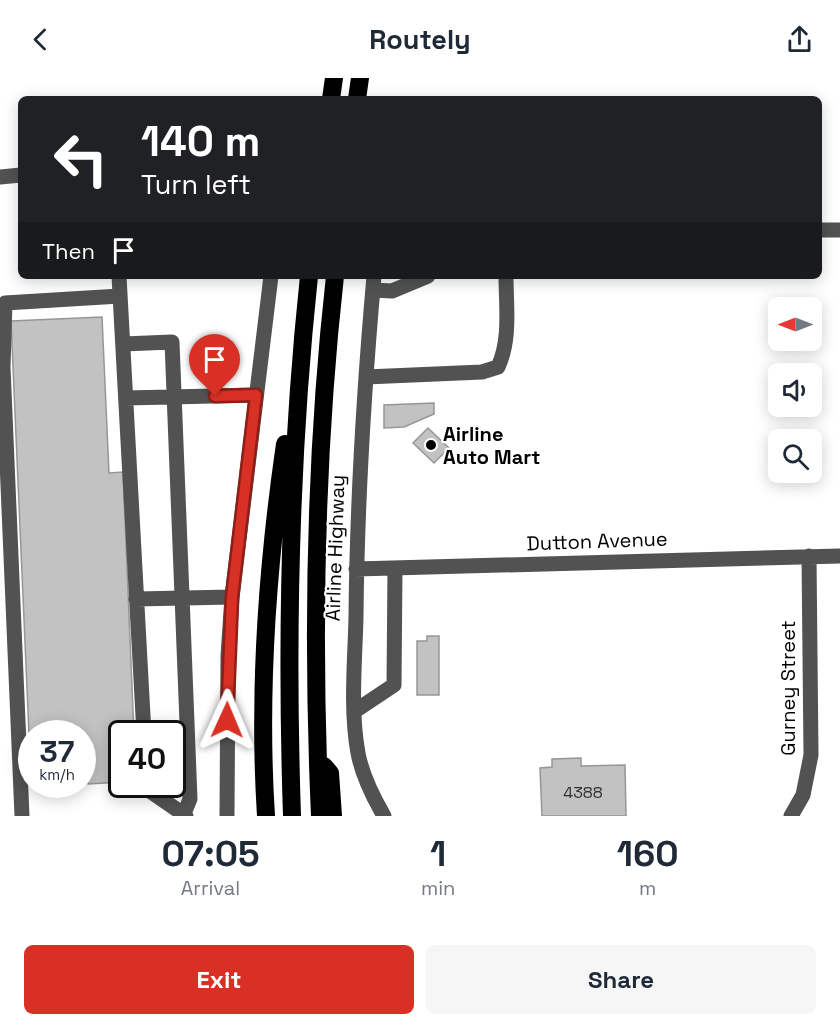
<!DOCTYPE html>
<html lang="en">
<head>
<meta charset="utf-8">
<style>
	body { margin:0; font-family:"Space Grotesk",sans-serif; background:#f6f6f7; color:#1f2937; height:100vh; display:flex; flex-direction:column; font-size:22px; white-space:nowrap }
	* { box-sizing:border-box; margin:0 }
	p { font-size:20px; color:#747a83 }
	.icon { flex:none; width:33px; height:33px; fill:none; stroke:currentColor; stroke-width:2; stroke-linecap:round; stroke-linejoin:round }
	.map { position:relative; height:738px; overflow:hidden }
	.side { display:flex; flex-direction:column; background:#fff; flex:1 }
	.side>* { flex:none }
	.hud { position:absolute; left:18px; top:18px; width:804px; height:183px; border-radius:9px; box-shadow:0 3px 15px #0003; background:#202124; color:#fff; overflow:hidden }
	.needle { width:39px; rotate:270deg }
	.controls { position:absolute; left:768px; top:219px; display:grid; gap:12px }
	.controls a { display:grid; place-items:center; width:54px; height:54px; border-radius:9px; background:#fff; box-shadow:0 3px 15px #0003; font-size:30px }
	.speed { position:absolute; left:18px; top:642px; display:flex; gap:12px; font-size:30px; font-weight:700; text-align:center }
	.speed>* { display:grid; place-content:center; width:78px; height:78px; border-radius:50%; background:#fff; box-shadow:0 3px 15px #0003; line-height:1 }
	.speed small { font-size:15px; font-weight:400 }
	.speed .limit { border:3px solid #111; border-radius:9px; background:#fff; color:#111 }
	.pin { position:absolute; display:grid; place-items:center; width:51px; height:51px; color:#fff; margin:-62px -26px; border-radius:50% 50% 50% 0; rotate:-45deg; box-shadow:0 0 6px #0007 }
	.pin .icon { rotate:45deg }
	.me { position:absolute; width:66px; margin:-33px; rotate:1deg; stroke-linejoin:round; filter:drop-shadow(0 0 4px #0008) }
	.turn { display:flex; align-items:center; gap:21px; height:126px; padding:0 24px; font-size:27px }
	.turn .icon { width:78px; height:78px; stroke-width:2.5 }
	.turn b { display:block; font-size:42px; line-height:51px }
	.then { display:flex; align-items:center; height:57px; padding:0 24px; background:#0003; gap:12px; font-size:22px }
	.eta { display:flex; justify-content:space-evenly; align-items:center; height:102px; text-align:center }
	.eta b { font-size:36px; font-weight:700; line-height:42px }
	.action { display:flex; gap:12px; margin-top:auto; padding:12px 24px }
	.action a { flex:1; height:69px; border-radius:9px; background:#d93025; color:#fff; font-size:24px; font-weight:700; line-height:69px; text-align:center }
	.action a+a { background:#f6f6f7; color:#1f2937 }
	header { display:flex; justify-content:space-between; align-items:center; height:78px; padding:0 24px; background:#fff; font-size:27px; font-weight:700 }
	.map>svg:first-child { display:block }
	.building { fill:#c2c2c2; stroke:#969696; stroke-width:1.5 }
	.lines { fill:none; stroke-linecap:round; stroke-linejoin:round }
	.minor { stroke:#525252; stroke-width:15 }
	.highway { stroke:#000; stroke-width:18 }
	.route-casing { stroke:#8d1f18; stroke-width:15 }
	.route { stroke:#d93025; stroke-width:10 }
	.poi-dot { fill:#000; stroke:#fff; stroke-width:2 }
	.labels { text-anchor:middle; stroke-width:4.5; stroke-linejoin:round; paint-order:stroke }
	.number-label { font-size:16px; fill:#303030 }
	.poi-label { font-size:20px; font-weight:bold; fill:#000; stroke:#fff; text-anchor:start }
	.street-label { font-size:20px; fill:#000; stroke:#fff }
</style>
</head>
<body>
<header><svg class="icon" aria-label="back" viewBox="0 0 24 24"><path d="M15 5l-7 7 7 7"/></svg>Routely<svg class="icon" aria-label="share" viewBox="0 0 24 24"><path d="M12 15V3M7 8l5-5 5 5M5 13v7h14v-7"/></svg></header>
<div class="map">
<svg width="840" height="738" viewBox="0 0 840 738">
	<rect width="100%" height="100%" fill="#fff"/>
	<!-- building -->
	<path class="building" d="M102 239 109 395 123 394 134 656H122V704L88 706V699H82V656H32L31 702 11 243Z
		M434 325V336L404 349 384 350V327Z
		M428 350 449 370 434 385 413 365Z
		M427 558H439V617H417V563H427Z
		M581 680V688L625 687 626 738H542L540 690 552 689V681Z"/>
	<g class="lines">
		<!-- minor -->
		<path class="minor" d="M0 99 21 97
			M819 152H840
			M119 198 144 656
			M374 198C364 311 357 425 356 539 355 583 350 631 358 675 362 697 373 719 384 738
			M373 212 392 213 428 198
			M123 266 172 264 190 721 183 738
			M366 299 482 294 498 289C511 261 506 228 506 198
			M126 320 256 317
			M356 491 840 478
			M136 521 232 519
			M355 633 394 607 395 490
			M146 706 147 711 186 738
			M22 738 3 289 5 225 120 218
			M227 738 228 578 232 519 271 198
			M791 738 803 717 811 677 809 478"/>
		<!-- highway -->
		<path class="highway" d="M331 21 334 0
			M357 21 360 0
			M324 688 330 695 333 738
			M266 738C258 614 267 490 285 366
			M292 738C286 558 290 377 309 198
			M320 738C312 558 315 377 335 198"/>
	</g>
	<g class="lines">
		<!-- route casing -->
		<g class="route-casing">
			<path id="route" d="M215 318 256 317 232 519 227 642"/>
		</g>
		<!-- route -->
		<use href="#route" class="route"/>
	</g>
	<!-- markers -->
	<circle class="poi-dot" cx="431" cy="367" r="6"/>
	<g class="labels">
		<!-- number labels -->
		<g class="number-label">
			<text x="583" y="720">4388</text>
		</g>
		<!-- poi labels -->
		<g class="poi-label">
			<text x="443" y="363">Airline<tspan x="443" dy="23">Auto Mart</tspan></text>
		</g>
		<!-- street labels -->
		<g class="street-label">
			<text transform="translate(597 463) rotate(-2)" y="7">Dutton Avenue</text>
			<text transform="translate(335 470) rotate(-88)" y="7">Airline Highway</text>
			<text transform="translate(788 610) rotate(-90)" y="7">Gurney Street</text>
		</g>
	</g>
</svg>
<div class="controls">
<a><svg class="needle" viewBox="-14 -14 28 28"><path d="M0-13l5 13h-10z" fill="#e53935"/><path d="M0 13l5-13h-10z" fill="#747a83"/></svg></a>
<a><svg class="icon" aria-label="sound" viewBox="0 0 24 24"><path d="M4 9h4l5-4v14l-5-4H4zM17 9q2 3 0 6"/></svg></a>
<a><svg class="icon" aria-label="search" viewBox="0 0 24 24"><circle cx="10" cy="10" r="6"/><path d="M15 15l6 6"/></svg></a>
</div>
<div class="speed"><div>37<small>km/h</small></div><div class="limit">40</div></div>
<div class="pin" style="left:215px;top:318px;background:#d93025"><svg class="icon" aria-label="arrive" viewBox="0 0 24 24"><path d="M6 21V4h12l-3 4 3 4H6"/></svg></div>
<svg class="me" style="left:227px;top:642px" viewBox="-20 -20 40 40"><path d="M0-17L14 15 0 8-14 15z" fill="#d93025" stroke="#fff" stroke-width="4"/></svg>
<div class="hud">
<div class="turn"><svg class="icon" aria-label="left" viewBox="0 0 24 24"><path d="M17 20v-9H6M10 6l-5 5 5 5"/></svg><div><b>140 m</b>Turn left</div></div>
<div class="then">Then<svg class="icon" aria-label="arrive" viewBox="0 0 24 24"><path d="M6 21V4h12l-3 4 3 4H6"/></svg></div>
</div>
</div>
<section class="side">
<div class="eta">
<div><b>07:05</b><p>Arrival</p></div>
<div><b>1</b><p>min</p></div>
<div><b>160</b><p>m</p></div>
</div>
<div class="action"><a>Exit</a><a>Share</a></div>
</section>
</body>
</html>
